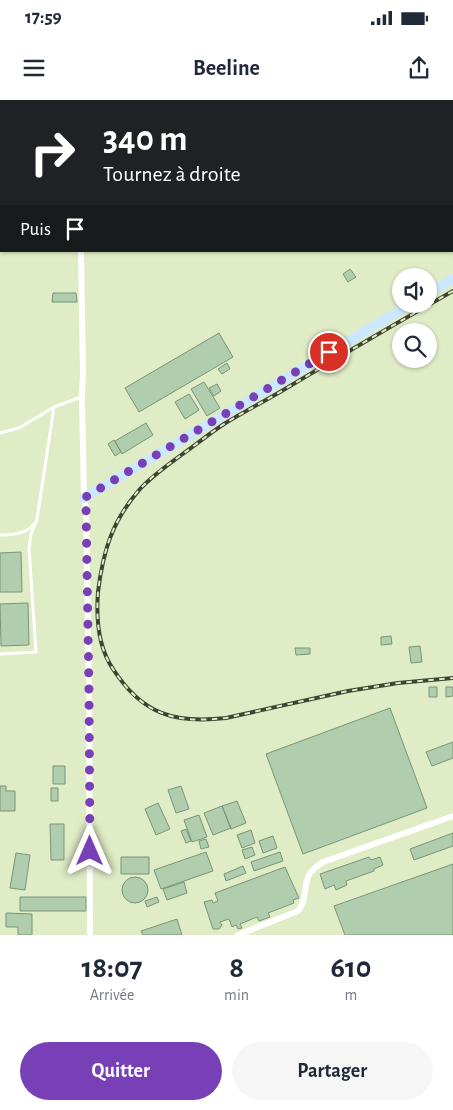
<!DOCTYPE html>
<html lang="fr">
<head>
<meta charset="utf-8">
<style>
	body { margin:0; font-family:"Alegreya Sans",sans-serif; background:#f6f6f7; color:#1f2937; height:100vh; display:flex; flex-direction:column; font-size:19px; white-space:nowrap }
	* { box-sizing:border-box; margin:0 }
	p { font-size:16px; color:#747a83 }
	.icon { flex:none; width:28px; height:28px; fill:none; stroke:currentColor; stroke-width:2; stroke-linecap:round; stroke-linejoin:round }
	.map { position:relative; height:835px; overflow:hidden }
	.side { display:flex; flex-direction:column; background:#fff; flex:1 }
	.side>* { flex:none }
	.guide { position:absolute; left:0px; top:0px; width:454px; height:152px; box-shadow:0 1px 4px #0004; background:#202124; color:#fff; overflow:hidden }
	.tools { position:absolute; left:392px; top:168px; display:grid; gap:10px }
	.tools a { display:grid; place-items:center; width:45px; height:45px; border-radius:50%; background:#fff; box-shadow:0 1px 4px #0004; font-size:25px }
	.pin { position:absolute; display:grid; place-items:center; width:42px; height:42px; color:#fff; margin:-21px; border:2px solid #fff; border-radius:50%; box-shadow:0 1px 5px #0007 }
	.me { position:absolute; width:55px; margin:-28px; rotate:0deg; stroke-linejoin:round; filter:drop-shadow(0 0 4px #0008) }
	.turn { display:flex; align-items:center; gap:18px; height:105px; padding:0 20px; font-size:22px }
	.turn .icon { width:65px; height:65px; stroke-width:2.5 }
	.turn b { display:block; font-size:35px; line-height:42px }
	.then { display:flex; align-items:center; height:48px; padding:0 20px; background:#0003; gap:10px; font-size:19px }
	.eta { display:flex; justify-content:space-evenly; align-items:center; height:85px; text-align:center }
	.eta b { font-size:30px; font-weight:600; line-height:35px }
	.cta { display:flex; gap:10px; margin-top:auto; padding:10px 20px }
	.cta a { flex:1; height:58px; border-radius:30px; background:#7840b6; color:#fff; font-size:20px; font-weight:600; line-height:58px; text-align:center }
	.cta a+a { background:#f6f6f7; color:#1f2937 }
	.status { display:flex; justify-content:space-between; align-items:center; height:35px; padding:0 25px; background:#fff; direction:ltr }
	.status svg { height:14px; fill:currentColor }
	header { display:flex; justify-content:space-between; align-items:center; height:65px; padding:0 20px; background:#fff; font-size:22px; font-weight:600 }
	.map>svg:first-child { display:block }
	.building { fill:#b0cdad; stroke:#7a9577 }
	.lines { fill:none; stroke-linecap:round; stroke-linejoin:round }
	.service { stroke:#fff; stroke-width:3 }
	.minor { stroke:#fff; stroke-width:6 }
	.primary { stroke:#cce8ff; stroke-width:10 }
	.rail-casing { stroke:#3e4432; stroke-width:4 }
	.rail { stroke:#dfecc5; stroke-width:2; stroke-dasharray:5.5; stroke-linecap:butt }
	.route { stroke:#7840b6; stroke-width:9; stroke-dasharray:0 16.2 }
</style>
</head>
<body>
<div class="status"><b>17:59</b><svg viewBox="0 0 49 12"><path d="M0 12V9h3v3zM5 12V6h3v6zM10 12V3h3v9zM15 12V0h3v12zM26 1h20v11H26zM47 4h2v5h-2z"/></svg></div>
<header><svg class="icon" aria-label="menu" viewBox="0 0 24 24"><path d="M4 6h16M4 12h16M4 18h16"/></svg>Beeline<svg class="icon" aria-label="share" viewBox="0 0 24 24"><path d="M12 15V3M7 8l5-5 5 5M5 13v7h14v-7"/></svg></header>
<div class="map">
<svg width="453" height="835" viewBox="0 0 453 835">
	<rect width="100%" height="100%" fill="#dfecc5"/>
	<!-- building -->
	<path class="building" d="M350 169 356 177 348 182 343 174Z
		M53 193H76L77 202H52Z
		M219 233 233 257 139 312 125 288Z
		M227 263 230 269 222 274 218 269Z
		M204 282 220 308 207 316 191 289Z
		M217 284 221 291 214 296 209 288Z
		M189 294 199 310 185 319 175 302Z
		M146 323 153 335 122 354 115 341Z
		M114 340 121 352 115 356 108 344Z
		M21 452 22 492H0V453Z
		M28 503 29 545 1 546 0 504Z
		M391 536 392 544 381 545V537Z
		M420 546 422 562 411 563 409 547Z
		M295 548H310V554L296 555Z
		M429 587H437V597H429Z
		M446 587H453V596L446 597Z
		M390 608 427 708 303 754 266 654Z
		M453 642V658L432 666 426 652Z
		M53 666H65V684H53Z
		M0 686H6V691H15V711H0Z
		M181 686 189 709 176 713 168 690Z
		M51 688H58V701H51Z
		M237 701 246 723 231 729 222 706Z
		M158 703 170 729 156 735 145 709Z
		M222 706 231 728 213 735 204 713Z
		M199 715 207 737 192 742 184 720Z
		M50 724H64V760H51Z
		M186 729 191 741 186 743 181 731Z
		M251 730 255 743 242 748 237 735Z
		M453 733V746L414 760 410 749Z
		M273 736 277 748 263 753 259 741Z
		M206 739 209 747 201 749 199 741Z
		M252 747 255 755 245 759 242 750Z
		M206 752 213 771 161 789 154 770Z
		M280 752 283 761 254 771 251 762Z
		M16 753 30 755 25 790 10 788Z
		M121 757H149V774H121Z
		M369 757 371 760 380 757 383 765 374 769V771L346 781 347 785 336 790 334 785 325 789 320 774Z
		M453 764V835H345L334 806Z
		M243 766 246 773 226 781 224 774Z
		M285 767 299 798 293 800 294 803 268 813 270 817 259 821 257 817 240 824 242 828 238 829 236 825 232 827 229 819 220 822 222 825 219 829H213L204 802 212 800 213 803 218 801 215 793Z
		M122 790a13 13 0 1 1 26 0a13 13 0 1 1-26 0Z
		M184 782 187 793 167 800 163 789Z
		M20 797H86V811H20Z
		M157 797 159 802 147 807 145 801Z
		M6 813 32 814V835H18V827H6Z
		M177 819 182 835H143L141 831Z"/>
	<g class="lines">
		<!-- service -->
		<path class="service" d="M0 333 19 328 54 307 81 297
			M0 435C12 435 27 434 34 424
			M0 554 36 552 29 448 31 434 37 419 54 307"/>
		<!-- minor -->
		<path class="minor" d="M76 0V1
			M81 151 83 271 82 297 84 398 86 407 89 592 90 835
			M238 835 298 811C307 801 303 784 310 773 313 769 319 765 323 762L453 716"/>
		<!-- primary -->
		<path class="primary" d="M429 193 453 179
			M84 398 411 204"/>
		<!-- rail casing -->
		<g class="rail-casing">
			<path id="rail" d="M453 191C395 224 337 258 280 292 261 303 242 313 224 324 210 333 197 344 184 353 169 364 153 375 140 389 112 421 103 451 98 492 96 518 98 547 113 569 142 614 174 624 226 618L348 591 398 583 453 578"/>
		</g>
		<!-- rail -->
		<use href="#rail" class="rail"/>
	</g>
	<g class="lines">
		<!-- route -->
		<path class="route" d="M90 751 89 592 86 407 84 398 329 252"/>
	</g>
</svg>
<div class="tools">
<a><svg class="icon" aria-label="sound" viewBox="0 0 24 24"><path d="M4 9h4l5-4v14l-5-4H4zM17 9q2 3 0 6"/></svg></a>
<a><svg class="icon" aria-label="search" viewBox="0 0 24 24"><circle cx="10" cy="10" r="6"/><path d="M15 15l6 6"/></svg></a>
</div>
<div class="pin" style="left:329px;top:252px;background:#d93025"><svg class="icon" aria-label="arrive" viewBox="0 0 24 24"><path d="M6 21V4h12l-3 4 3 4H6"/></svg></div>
<svg class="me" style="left:90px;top:751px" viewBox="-20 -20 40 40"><path d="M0-17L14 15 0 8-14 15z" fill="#7840b6" stroke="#fff" stroke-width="4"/></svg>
<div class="guide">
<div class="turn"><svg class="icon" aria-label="right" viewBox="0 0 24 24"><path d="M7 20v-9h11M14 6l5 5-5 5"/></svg><div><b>340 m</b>Tournez à droite</div></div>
<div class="then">Puis<svg class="icon" aria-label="arrive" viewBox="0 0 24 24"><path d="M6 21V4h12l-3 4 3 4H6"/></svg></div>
</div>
</div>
<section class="side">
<div class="eta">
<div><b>18:07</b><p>Arrivée</p></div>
<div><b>8</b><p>min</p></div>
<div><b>610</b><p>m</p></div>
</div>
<div class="cta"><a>Quitter</a><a>Partager</a></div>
</section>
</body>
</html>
